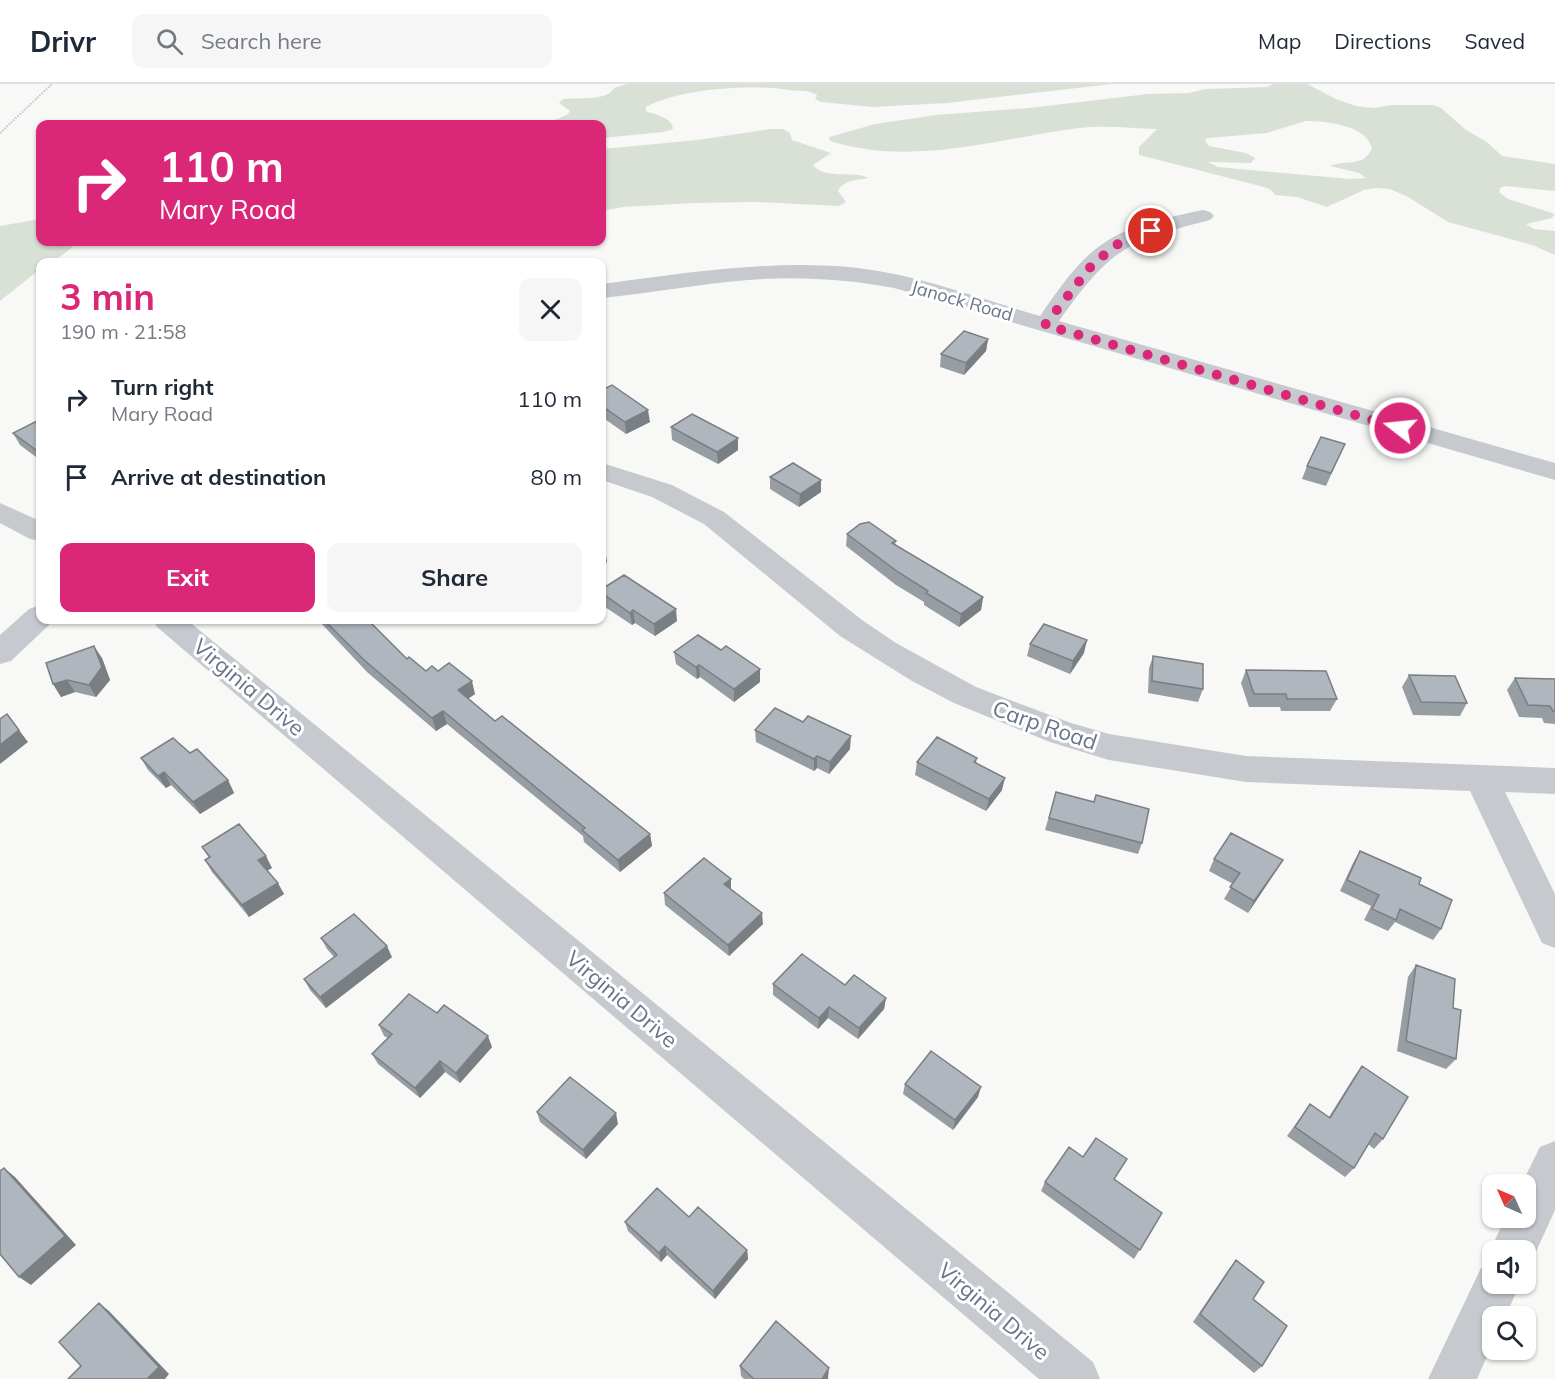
<!DOCTYPE html>
<html lang="en">
<head>
<meta charset="utf-8">
<style>
	body { margin:0; font-family:Mulish,sans-serif; background:#f6f6f7; color:#1f2937; height:100vh; display:flex; flex-direction:column; font-size:22px; white-space:nowrap }
	* { box-sizing:border-box; margin:0 }
	p { font-size:20px; color:#747a83 }
	.icon { flex:none; width:33px; height:33px; fill:none; stroke:currentColor; stroke-width:2; stroke-linecap:round; stroke-linejoin:round }
	.map { position:relative; flex:1; overflow:hidden }
	.side { position:absolute; left:36px; top:174px; width:570px; height:366px; display:flex; flex-direction:column; background:#fff; border-radius:12px; box-shadow:0 2px 4px #0004 }
	.side>* { flex:none }
	.hud { position:absolute; left:36px; top:36px; width:570px; height:126px; border-radius:12px; box-shadow:0 2px 4px #0004; background:#db2777; color:#fff; overflow:hidden }
	.needle { width:39px; rotate:315deg }
	.tools { position:absolute; left:1482px; top:1090px; display:grid; gap:12px }
	.tools a { display:grid; place-items:center; width:54px; height:54px; border-radius:12px; background:#fff; box-shadow:0 2px 4px #0004; font-size:30px }
	.pin { position:absolute; display:grid; place-items:center; width:51px; height:51px; color:#fff; margin:-26px; border:3px solid #fff; border-radius:50%; box-shadow:0 2px 6px #0007 }
	.me { position:absolute; width:66px; margin:-33px; rotate:286deg; stroke-linejoin:round; filter:drop-shadow(0 0 4px #0008) }
	.turn { display:flex; align-items:center; gap:21px; height:126px; padding:0 24px; font-size:27px }
	.turn .icon { width:78px; height:78px; stroke-width:2.5 }
	.turn b { display:block; font-size:42px; line-height:51px }
	.round { display:grid; place-items:center; flex:none; width:63px; height:63px; border-radius:12px; background:#f6f6f7 }
	.summary { display:flex; align-items:center; justify-content:space-between; height:102px; padding:0 24px }
	h1 { font-size:36px; font-weight:700; line-height:45px; color:#db2777 }
	.primary-button { display:flex; gap:12px; margin-top:auto; padding:12px 24px }
	.primary-button a { flex:1; height:69px; border-radius:12px; background:#db2777; color:#fff; font-size:24px; font-weight:700; line-height:69px; text-align:center }
	.primary-button a+a { background:#f6f6f7; color:#1f2937 }
	ul { padding:0; list-style:none }
	li { display:flex; align-items:center; gap:18px; height:78px; padding:0 24px }
	li div { flex:1 }
	li b { display:block; font-size:22px }
	li em { font-style:normal }
	header { display:flex; align-items:center; gap:36px; box-sizing:border-box; height:84px; padding:0 30px; background:#fff; border-bottom:2px solid #e0e1e3 }
	header strong { font-size:28px }
	nav { display:flex; gap:33px; margin-inline-start:auto; font-size:21px }
	.search { width:420px; height:54px; background:#f6f6f7; display:flex; align-items:center; gap:15px; box-sizing:border-box; padding:0 21px; border-radius:12px; color:#747a83; font-size:22px }
	.map>svg:first-child { display:block }
	.green { fill:#d9e1d7; fill-rule:evenodd }
	.lines { fill:none; stroke-linecap:round; stroke-linejoin:round }
	.path { stroke:#c2c3c6; stroke-width:2; stroke-dasharray:1.5 1.5; stroke-linecap:butt }
	.minor { fill:#c6c9ce; fill-rule:evenodd }
	.wall { fill:#969da3 }
	.shaded-wall { fill:#7a7f84 }
	.building { fill:#afb6bd; stroke:#7a7f84; stroke-width:1.5 }
	.route { stroke:#db2777; stroke-width:10; stroke-dasharray:0 18 }
	.labels { text-anchor:middle; stroke-width:6; stroke-linejoin:round; paint-order:stroke }
	.far-street-label { font-size:18px; fill:#667689; stroke:#fff }
	.street-label { font-size:22px; fill:#667689; stroke:#fff }
</style>
</head>
<body>
<header>
<strong>Drivr</strong>
<div class="search"><svg class="icon" aria-label="search" viewBox="0 0 24 24"><circle cx="10" cy="10" r="6"/><path d="M15 15l6 6"/></svg>Search here</div>
<nav><a>Map</a><a>Directions</a><a>Saved</a></nav>
</header>
<div class="map">
<svg width="1555" height="1295" viewBox="0 0 1555 1295">
	<rect width="100%" height="100%" fill="#f8f9f6"/>
	<!-- green -->
	<path class="green" d="M627 0H1112L947 19 873 23 821 18 815 15 817 11C808 5 799 8 789 6 751 0 681 4 646 23V27C656 31 672 33 673 45L664 48 602 54V40H544L567 31 570 27 559 19 563 15C577 13 607 18 614 4Z
		M1273 0H1307L1336 15 1356 22 1374 24 1392 21H1433L1441 24 1466 46 1487 58 1502 72 1555 80V107L1505 102 1500 104 1499 108 1508 115 1555 130 1552 134 1526 140 1534 145 1555 147V171L1532 161 1448 138 1408 113 1390 105 1376 104 1364 106 1327 123 1297 113 1275 111 1271 106 1264 103 1139 71V63L1157 45C1131 44 1104 41 1079 44 996 55 913 83 830 57L829 53 875 40 936 31 1029 24 1148 10 1189 9 1206 5 1267 3ZM1306 37C1326 37 1366 41 1372 64 1363 84 1348 75 1330 82L1359 89 1366 94 1350 95 1218 83 1208 78 1251 79 1255 74 1246 69 1209 62 1205 56 1208 54 1267 49Z
		M771 45H783L790 49 792 56 831 69 813 81C825 96 852 86 869 94 858 96 843 96 838 107L846 118 839 122 755 118 695 119 623 123 602 127V65L697 56Z
		M40 135V158H77C66 169 57 178 40 178V185L0 217V142Z"/>
	<g class="lines">
		<!-- path -->
		<path class="path" d="M0 49 52 0"/>
		<!-- minor -->
		<path class="minor" d="M1203 126 1210 128 1214 132 1210 136C1126 157 1110 165 1059 237L1555 379V396L894 204C845 195 797 192 748 196 699 200 650 209 602 214V200C687 189 772 175 858 184 919 191 980 215 1040 232 1059 205 1078 175 1107 157 1135 139 1171 133 1203 126Z
			M602 379 672 401 724 428 862 536 896 559 976 603 1071 639 1109 650 1246 672 1555 684V710L1505 708 1555 810V864L1542 859 1470 707 1246 698 1109 676 1050 658 954 619 912 597 840 552 704 440 652 413 602 396Z
			M0 419 40 437V457L30 455 0 439Z
			M40 521V536H53L51 539 11 577 0 580V551L29 525Z
			M153 536H187L1093 1278 1100 1295H1039L157 543Z
			M1555 1057V1126L1529 1183 1526 1184V1167H1492V1172L1490 1167 1505 1134H1526V1101H1521L1540 1063Z
			M1492 1179V1200H1520L1505 1233H1492V1261L1477 1295H1428L1481 1184Z"/>
	</g>
	<!-- wall -->
	<path class="wall" d="M988 255 986 267 964 291 940 283 941 270Z
		M602 306 650 338 626 350 602 333Z
		M40 336V376L20 361 13 349Z
		M671 343 738 354V366L718 380 672 356Z
		M1345 360 1326 402 1302 395 1307 382Z
		M770 393 821 396V408L799 423 770 405Z
		M847 450 896 457 895 461 983 513 981 526 959 543 924 521V518L896 501 846 462Z
		M602 505 677 537 655 552 635 539 632 541 602 521Z
		M318 536H368L407 575 426 587H438L475 610 468 615 495 637 650 750 652 762 620 788 584 758 583 752 447 640 436 647 367 588 320 538Z
		M1030 560 1084 569 1070 590 1027 572Z
		M674 568 760 598 734 618 700 593 697 595 676 580Z
		M1153 572 1203 605 1198 618 1148 609 1149 584Z
		M102 574 110 596 96 613 75 608 61 613 53 600Z
		M1246 586 1337 615 1330 627H1281L1280 623H1249L1241 599Z
		M1409 591 1467 619 1460 632 1413 631 1402 603Z
		M1515 594 1555 595V640L1544 639 1542 634 1519 633 1507 606Z
		M755 646 850 665 829 690 817 684 814 687 756 658Z
		M190 669 228 696 234 709 200 730 171 701 166 704 148 686 141 674Z
		M977 674 976 679 1002 706 986 727 915 691 917 678Z
		M1056 708 1094 718 1142 759 1138 770 1045 746Z
		M202 763 272 784 267 786 284 810 249 833 212 788 205 776 209 774Z
		M1360 767 1419 800 1441 845 1433 856 1395 838 1388 847 1364 836 1371 822 1340 807 1353 779Z
		M1214 775 1283 776 1276 787 1248 829 1224 815 1233 800 1209 787Z
		M731 795V805L763 840 729 872 665 821 664 809Z
		M321 854 392 873 326 924 310 906 304 895 334 873 327 865Z
		M1416 881 1456 975 1446 985 1397 967 1408 893Z
		M773 900 886 914 884 925 858 955 828 934 818 945 773 911Z
		M437 929 492 963 460 999 445 988 420 1014 378 980 372 970 388 954 384 952 379 941Z
		M1362 982 1383 1055 1374 1065 1368 1060 1354 1084 1345 1093 1287 1052 1310 1020 1329 1033 1354 993Z
		M905 1000 978 1013 953 1046 903 1010Z
		M537 1028 618 1040 586 1075 540 1038Z
		M1083 1073 1127 1075 1114 1095 1162 1129 1134 1175 1041 1107 1045 1098Z
		M689 1133 747 1166 748 1175 715 1215 667 1171 661 1178 628 1147 625 1138Z
		M1236 1176 1253 1215 1262 1282 1254 1289 1193 1238 1229 1185Z
		M740 1282 828 1295H744L741 1292Z"/>
	<!-- shaded-wall -->
	<path class="shaded-wall" d="M988 255 986 267 964 291 966 279Z
		M648 326 650 338 626 350 625 338Z
		M738 354V366L718 380 717 368Z
		M821 396V408L799 423 800 410Z
		M605 465 607 478 602 482V468Z
		M983 513 981 526 959 543 961 530Z
		M676 525 677 537 655 552 654 540Z
		M633 526 635 539 632 541 630 529Z
		M1087 556 1084 569 1070 590 1073 577Z
		M94 562 102 574 110 596 96 613 89 601Z
		M699 581 700 593 697 595 696 583Z
		M760 585V598L734 618V605Z
		M67 596 75 608 61 613 53 600Z
		M472 597 475 610 461 619 458 606Z
		M443 627 447 640 436 647 432 634Z
		M19 646 28 658 0 680V661Z
		M851 652 850 665 829 690 830 678Z
		M817 672V684L814 687V675Z
		M164 688 171 701 166 704 158 692Z
		M1005 694 1002 706 986 727 989 715Z
		M228 696 234 709 200 730 193 718Z
		M650 750 652 762 620 788 618 776Z
		M266 772 272 784 265 788 258 776Z
		M1283 776 1276 787 1248 829 1254 817Z
		M731 795V806L724 800Z
		M278 799 284 810 249 833 242 821Z
		M762 829 763 840 729 872 728 861Z
		M387 862 392 873 326 924 320 913Z
		M886 914 884 925 858 955 859 944Z
		M829 923 828 934 818 945 819 934Z
		M488 952 492 963 460 999 456 989Z
		M440 977 445 988 420 1014 415 1004Z
		M981 1003 978 1013 953 1046 955 1036Z
		M616 1029 618 1040 586 1075 583 1066Z
		M4 1084 15 1093 76 1161 31 1201 19 1193Z
		M665 1162 667 1171 661 1178 659 1169Z
		M747 1166 748 1175 715 1215 713 1207Z
		M99 1219 109 1227 169 1290 165 1295H147Z
		M829 1284 828 1295H822Z"/>
	<!-- building -->
	<path class="building" d="M964 247 988 255 966 279 941 270Z
		M612 301 648 326 625 338 602 322V306Z
		M692 330 738 354 717 368 671 343Z
		M39 336H40V369L13 349Z
		M1321 353 1345 360 1331 389 1307 382Z
		M793 379 821 396 800 410 770 393Z
		M869 438 896 457 892 459 983 513 961 530 926 509 928 507 898 488 847 450 860 440Z
		M624 491 676 525 654 540 633 526 630 529 602 509V505Z
		M324 536H368L407 575 409 573 426 587 432 582 438 587 449 579 472 597 458 606 495 637 502 632 650 750 618 776 582 746 585 744 443 627 432 634 363 575Z
		M1044 540 1087 556 1073 577 1030 560Z
		M698 551 721 566 726 562 760 585 734 605 699 581 696 583 674 568Z
		M94 562 102 583 89 601 67 596 53 600 46 579Z
		M1153 572 1203 580V605L1152 597Z
		M1246 586 1326 587 1337 615H1287L1286 610H1254Z
		M1409 591 1455 592 1467 619 1421 618Z
		M1515 594 1555 595V627H1553L1550 622 1528 621Z
		M775 624 803 638 808 632 851 652 830 678 817 672 814 675 755 646Z
		M7 630 19 646 0 661V635Z
		M937 653 977 674 974 678 1005 694 989 715 917 678Z
		M173 654 190 669 197 665 228 696 193 718 164 688 158 692 141 674Z
		M1056 708 1094 718 1096 711 1149 725 1142 759 1049 734Z
		M239 740 266 772 258 776 278 799 242 821 205 776 210 773 202 763Z
		M1231 749 1283 776 1254 817 1230 803 1240 789 1214 775Z
		M1360 767 1421 794 1419 800 1452 816 1441 845 1400 825 1396 836 1372 825 1379 811 1347 796Z
		M704 774 731 795 724 800 762 829 728 861 664 809Z
		M354 830 387 862 320 913 304 895 337 871 321 854Z
		M802 870 845 901 854 891 886 914 859 944 829 923 819 934 773 900Z
		M1416 881 1455 895 1453 924 1461 926 1456 975 1406 957Z
		M409 910 437 929 444 921 488 952 456 989 440 977 415 1004 372 970 392 950 379 941Z
		M931 967 981 1003 955 1036 905 1000Z
		M1362 982 1408 1013 1383 1055 1375 1049 1354 1084 1295 1043 1310 1020 1330 1034Z
		M570 993 616 1029 583 1066 537 1028Z
		M1096 1054 1127 1075 1114 1095 1162 1129 1140 1166 1045 1098 1069 1063 1083 1073Z
		M4 1084 65 1152 19 1193 0 1170V1087Z
		M657 1104 689 1133 698 1123 747 1166 713 1207 665 1162 659 1169 625 1138Z
		M1236 1176 1264 1198 1253 1215 1287 1242 1262 1282 1200 1230Z
		M99 1219 159 1283 147 1295H68L81 1282 59 1258Z
		M776 1237 829 1284 822 1295H754L740 1282Z"/>
	<g class="lines">
		<!-- route -->
		<path class="route" d="M1151 147 1116 161 1092 181 1045 241 1400 344"/>
	</g>
	<g class="labels">
		<!-- far-street labels -->
		<g class="far-street-label">
			<text transform="translate(962 217) rotate(16)" y="6">Janock Road</text>
		</g>
		<!-- street labels -->
		<g class="street-label">
			<text transform="translate(249 603) rotate(40)" y="8">Virginia Drive</text>
			<text transform="translate(1045 641) rotate(19)" y="8">Carp Road</text>
			<text transform="translate(622 915) rotate(40)" y="8">Virginia Drive</text>
			<text transform="translate(994 1227) rotate(40)" y="8">Virginia Drive</text>
		</g>
	</g>
</svg>
<div class="tools">
<a><svg class="needle" viewBox="-14 -14 28 28"><path d="M0-13l5 13h-10z" fill="#e53935"/><path d="M0 13l5-13h-10z" fill="#747a83"/></svg></a>
<a><svg class="icon" aria-label="sound" viewBox="0 0 24 24"><path d="M4 9h4l5-4v14l-5-4H4zM17 9q2 3 0 6"/></svg></a>
<a><svg class="icon" aria-label="search" viewBox="0 0 24 24"><circle cx="10" cy="10" r="6"/><path d="M15 15l6 6"/></svg></a>
</div>
<div class="pin" style="left:1151px;top:147px;background:#d93025"><svg class="icon" aria-label="arrive" viewBox="0 0 24 24"><path d="M6 21V4h12l-3 4 3 4H6"/></svg></div>
<svg class="me" style="left:1400px;top:344px" viewBox="-20 -20 40 40"><circle r="17" fill="#db2777" stroke="#fff" stroke-width="3"/><path d="M0-11L8 9 0 5-8 9z" fill="#fff"/></svg>
<div class="hud">
<div class="turn"><svg class="icon" aria-label="right" viewBox="0 0 24 24"><path d="M7 20v-9h11M14 6l5 5-5 5"/></svg><div><b>110 m</b>Mary Road</div></div>
</div>
<section class="side">
<div class="summary"><div><h1>3 min</h1><p>190 m · 21:58</p></div><a class="round"><svg class="icon" aria-label="close" viewBox="0 0 24 24"><path d="M6 6l12 12M18 6L6 18"/></svg></a></div>
<ul>
<li><svg class="icon" aria-label="right" viewBox="0 0 24 24"><path d="M7 20v-9h11M14 6l5 5-5 5"/></svg><div><b>Turn right</b><p>Mary Road</p></div><em>110 m</em></li>
<li><svg class="icon" aria-label="arrive" viewBox="0 0 24 24"><path d="M6 21V4h12l-3 4 3 4H6"/></svg><div><b>Arrive at destination</b></div><em>80 m</em></li>
</ul>
<div class="primary-button"><a>Exit</a><a>Share</a></div>
</section>
</div>
</body>
</html>
